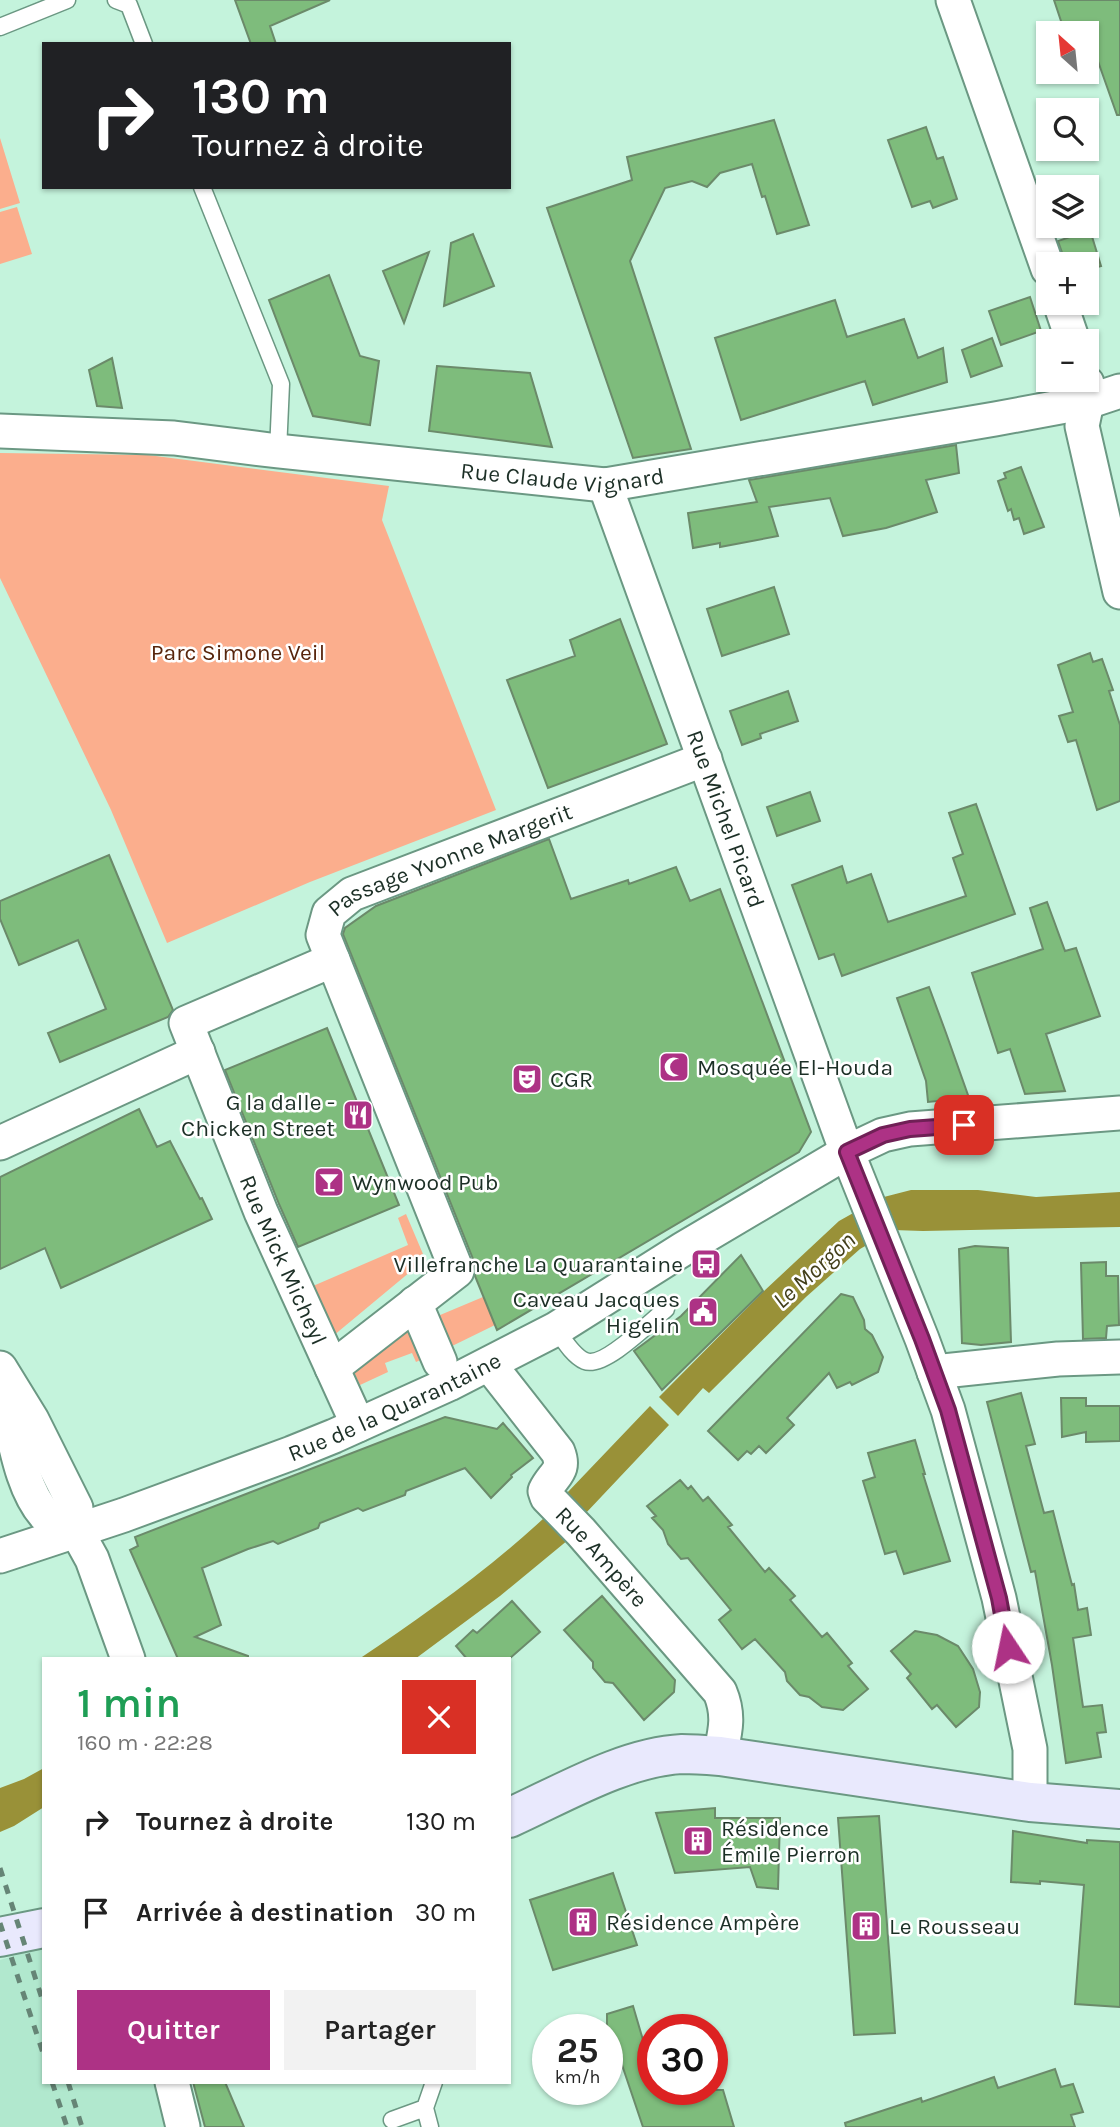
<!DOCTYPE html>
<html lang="fr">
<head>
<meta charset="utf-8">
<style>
	body { margin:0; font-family:Karla,sans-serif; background:#f2f2f2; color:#222; height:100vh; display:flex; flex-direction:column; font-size:26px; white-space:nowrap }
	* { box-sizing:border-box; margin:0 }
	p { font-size:23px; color:#767676 }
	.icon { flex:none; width:38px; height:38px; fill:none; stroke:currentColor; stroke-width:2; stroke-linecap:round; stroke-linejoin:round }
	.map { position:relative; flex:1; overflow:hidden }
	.drawer { position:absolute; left:42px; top:1657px; width:469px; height:427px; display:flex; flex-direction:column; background:#fff; border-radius:0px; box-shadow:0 2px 5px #0004 }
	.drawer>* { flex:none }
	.hud { position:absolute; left:42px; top:42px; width:469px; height:147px; border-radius:0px; box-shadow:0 2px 5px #0004; background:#202124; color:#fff; overflow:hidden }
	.needle { width:46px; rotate:333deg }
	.buttons { position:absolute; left:1036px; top:21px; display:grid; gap:14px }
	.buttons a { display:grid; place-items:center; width:63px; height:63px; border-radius:0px; background:#fff; box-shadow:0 2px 5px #0004; font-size:35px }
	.speed { position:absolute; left:532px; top:2014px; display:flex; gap:14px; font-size:35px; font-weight:700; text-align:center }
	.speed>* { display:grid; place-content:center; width:91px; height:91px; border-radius:50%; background:#fff; box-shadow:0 2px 5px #0004; line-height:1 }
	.speed small { font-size:18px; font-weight:400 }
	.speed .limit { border:10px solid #d22; background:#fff; color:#111 }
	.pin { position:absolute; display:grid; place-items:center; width:60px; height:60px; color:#fff; margin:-30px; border-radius:14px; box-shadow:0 4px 10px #0006 }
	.me { position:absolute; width:77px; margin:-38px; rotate:349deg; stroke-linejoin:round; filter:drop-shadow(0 0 5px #0008) }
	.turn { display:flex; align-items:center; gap:24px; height:147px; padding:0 35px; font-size:32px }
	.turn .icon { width:91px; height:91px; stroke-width:2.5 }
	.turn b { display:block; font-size:49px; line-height:60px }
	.round { display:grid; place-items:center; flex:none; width:74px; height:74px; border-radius:0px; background:#f2f2f2 }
	.overview { display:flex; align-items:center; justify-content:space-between; height:119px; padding:0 35px }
	h1 { font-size:42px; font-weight:600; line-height:52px; color:#1e9e55 }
	.button { display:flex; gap:14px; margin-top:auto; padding:14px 35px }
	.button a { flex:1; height:80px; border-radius:0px; background:#ad3285; color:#fff; font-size:28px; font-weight:600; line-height:80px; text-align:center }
	.button a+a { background:#f2f2f2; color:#222 }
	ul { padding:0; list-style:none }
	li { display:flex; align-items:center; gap:21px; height:91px; padding:0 35px }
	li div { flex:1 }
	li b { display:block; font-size:26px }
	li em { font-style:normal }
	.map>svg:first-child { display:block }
	.built { fill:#b1e8ce }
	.green { fill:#fbae8d }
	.water { fill:#999138 }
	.building { fill:#7ebc7c; stroke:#6b8a6a; stroke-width:2 }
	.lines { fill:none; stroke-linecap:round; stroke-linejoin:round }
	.lane-casing { stroke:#6b9883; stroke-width:19 }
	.street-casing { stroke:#6b9883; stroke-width:37 }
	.secondary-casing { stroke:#6b9883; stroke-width:42 }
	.lane { stroke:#fff; stroke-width:16 }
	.street { stroke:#fff; stroke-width:33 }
	.secondary { stroke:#e9e9fd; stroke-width:38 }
	.rail { stroke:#668576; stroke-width:5; stroke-dasharray:9 9; stroke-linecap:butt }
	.route-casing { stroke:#702056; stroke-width:18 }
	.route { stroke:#ad3285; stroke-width:12 }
	.labels { text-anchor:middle; stroke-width:5; stroke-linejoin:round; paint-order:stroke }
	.street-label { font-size:23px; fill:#1c2f26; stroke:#fff }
	.park-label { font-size:23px; fill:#57240b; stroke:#fff }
	.poi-label { font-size:23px; fill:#1c2f26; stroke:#fff; text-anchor:start }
	.water-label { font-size:24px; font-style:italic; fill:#433f1a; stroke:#fff }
</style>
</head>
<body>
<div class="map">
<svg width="1120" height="2127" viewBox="0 0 1120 2127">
	<rect width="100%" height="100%" fill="#c4f3dc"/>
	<!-- built -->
	<path class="built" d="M44 1947V2082L166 2083 177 2127H0V1960Z"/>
	<!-- green -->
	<path class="green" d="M0 138 20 203 0 209Z
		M17 207 32 254 0 264V212Z
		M0 453 148 455 389 486 382 520 496 810 310 882 167 943 111 810 0 578Z
		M406 1214 423 1254 412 1259 416 1267 327 1341 305 1293 313 1286 408 1245 398 1218Z
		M483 1297 495 1325 446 1349 433 1318Z
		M413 1325 427 1357 416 1362 412 1353 385 1363 388 1372 360 1385 353 1370Z"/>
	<!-- water -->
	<path class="water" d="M911 1190H978L1036 1197 1120 1192V1227L923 1231 893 1230 860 1249 806 1297 709 1393 703 1388 678 1416 659 1397 764 1291 839 1221 880 1198Z
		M650 1406 669 1425 585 1514 566 1494Z
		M544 1518 568 1540 500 1596 415 1659H359C423 1616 487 1571 544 1518Z
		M44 1768V1807L14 1826 0 1832V1788L24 1779Z"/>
	<!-- building -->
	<path class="building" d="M235 0H330L270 26 276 44H251Z
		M1054 0H1120V115H1117L1094 50 1087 53V33H1065Z
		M774 120 809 225 777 234 765 196 762 197 752 164 720 173 707 187 692 181 665 188 630 261 691 449 633 458 547 208 632 180 627 157Z
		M926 127 937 159 943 157 957 199 933 208 930 201 912 207 888 140Z
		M1090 230 1101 266 1087 270V264H1066L1058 241Z
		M473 234 494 286 444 306 451 243Z
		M429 252 404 323 383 271Z
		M329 275 360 356 379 361 370 425 313 416 269 300Z
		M1030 297 1041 331 1001 345 989 311Z
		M835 300 847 337 904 319 918 358 943 348 947 382 873 405 865 381 741 420 715 338Z
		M992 338 1002 366 971 377 962 350Z
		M112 358 122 408 97 406 89 370Z
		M437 366 530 373 552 447 429 431Z
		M956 445 959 473 926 480 937 512 886 528 843 536 830 498 769 507 778 536 720 547V543L693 548 688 513 757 502 749 480Z
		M1021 467 1044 527 1024 534 1019 518 1014 520 1011 509 1008 511 998 481 1006 478 1004 473Z
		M774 587 789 634 722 656 707 609Z
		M620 619 667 744 548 788 507 680 575 656 570 640Z
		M1090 653 1093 662 1102 659 1113 690 1109 691 1120 725V801L1097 810 1076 740 1068 742 1059 716 1073 712 1058 665Z
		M788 691 798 721 760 734 761 738 742 745 730 711Z
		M810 792 820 821 777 836 767 807Z
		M976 804 1015 914 842 976 834 954 819 959 792 885 842 866 847 883 871 874 888 922 966 896 953 858 963 854 949 813Z
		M549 839 571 899 628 880 629 884 676 867 690 901 720 889 811 1132 799 1152 497 1330 475 1276V1264L343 934 345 928 376 906Z
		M109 855 173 1010 168 1017 60 1062 48 1033 106 1009 78 940 19 965 0 919V901Z
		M1047 902 1065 951 1076 948 1100 1016 1046 1034 1065 1091 1025 1094 1010 1049 998 1053 972 973 1043 949 1030 908Z
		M929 987 946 1033 969 1098 928 1102 926 1081 897 998Z
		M327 1028 399 1205 298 1247 279 1204 225 1070Z
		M139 1109 157 1147 170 1141 200 1199 202 1198 212 1219 61 1288 45 1248 0 1269V1177Z
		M975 1246 1008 1248 1011 1342 981 1345 962 1343 959 1249Z
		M741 1255 763 1291 662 1390 634 1351 681 1316Z
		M1106 1262V1276H1118L1119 1325 1107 1326 1106 1338 1083 1339 1081 1263Z
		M841 1294 853 1297 864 1320 865 1329 872 1335 883 1357 878 1372 852 1385 850 1382 837 1388 829 1373 787 1418 794 1425 766 1453 759 1446 751 1454 747 1451 738 1460 708 1431Z
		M1021 1393 1035 1444 1026 1446 1044 1513 1053 1511 1072 1585 1074 1584 1078 1610 1087 1608 1091 1635 1073 1638 1083 1707 1102 1705 1106 1732 1097 1733 1101 1757 1066 1763 1052 1665 1035 1571 1031 1572 987 1402Z
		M1061 1398H1086V1406H1120V1441L1086 1442V1432L1062 1437Z
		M445 1417 497 1429 503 1423 533 1458 511 1475 512 1477 491 1498 465 1468 406 1491 405 1495 363 1511 358 1508 320 1523 318 1528 278 1544 273 1541 248 1549 202 1568 221 1625 195 1637 248 1656V1659H178L130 1550 138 1546 135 1537Z
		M915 1440 925 1474H923L950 1561 904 1574 896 1551 885 1554 863 1481 875 1477 868 1453Z
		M680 1480 688 1489 691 1486 703 1501 708 1497 732 1525 728 1527 765 1572 769 1568 795 1596 790 1600 822 1637 827 1633 852 1663 848 1666 868 1689 843 1710 822 1707 809 1697 800 1695 787 1681 785 1672 755 1639 742 1649 719 1620 731 1610 688 1558 681 1559 668 1544 663 1530 652 1518 656 1516 647 1506Z
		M602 1596 675 1680 674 1692 644 1720 613 1683 605 1682 593 1668V1662L564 1630Z
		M512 1601 540 1632 509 1659H467L456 1646 473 1630 477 1633Z
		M915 1631 937 1635 958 1646 973 1669 980 1692 979 1707 956 1727 937 1705 932 1709 907 1678 911 1674 891 1651Z
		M715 1808V1818H780L778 1889 757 1887 750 1867 675 1873 656 1813Z
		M879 1816 895 2033 854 2035 838 1818Z
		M1013 1831 1087 1843V1840L1120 1842V2007L1075 2004 1084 1885 1040 1881V1884L1011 1882Z
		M613 1873 637 1945 553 1970 530 1900Z
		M633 2006 653 2074V2090H723L734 2127H643L619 2056 607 2060V2014Z
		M1055 2069 1061 2087 1073 2084 1083 2112 1071 2115 1075 2127H846L845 2123 921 2098 922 2102 994 2077 998 2088Z
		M193 2082H225L244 2127H205Z"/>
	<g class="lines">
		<!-- lane casing -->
		<g class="lane-casing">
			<path id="lane" d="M116 0 129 5 144 44
				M0 27 67 0
				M202 187 281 384 278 451
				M556 1329C563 1339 573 1356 585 1361 604 1369 651 1321 666 1309
				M425 2108 430 2127
				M392 2120 425 2108 434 2082"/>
		</g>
		<!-- street casing -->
		<g class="street-casing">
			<g id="street">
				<path d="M953 0 1048 269"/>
				<path d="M1060 303 1073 341"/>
				<path d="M1087 383V402L1082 426 1120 592"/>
				<path id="s1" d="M0 431 174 438 278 451 605 485 995 419 1087 402 1120 391"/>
				<path id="s2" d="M605 485 842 1139 922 1339 948 1410 999 1598 1030 1749V1802"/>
				<path id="s3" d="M333 960 186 1023 261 1212 358 1425"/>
				<path d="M0 1143 198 1052"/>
				<path d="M415 1303 440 1362"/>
				<path id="s4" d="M489 1364 558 1452C566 1472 553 1474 545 1491L547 1497 581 1532 720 1692C730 1716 725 1732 720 1756"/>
				<path d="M0 1368 32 1420 76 1508V1530L92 1559 128 1659"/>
				<path id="s5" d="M332 1368 457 1271 323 935 329 913 352 894 705 759"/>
				<path d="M934 1372 1058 1359 1120 1357"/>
				<path d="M4 1396C14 1433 20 1488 46 1516 53 1523 67 1527 76 1530"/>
				<path id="s6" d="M0 1556 124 1515 292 1453 334 1436 449 1384 556 1329 683 1249 847 1152 883 1135 910 1129 1120 1113"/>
				<path d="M172 2082 183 2127"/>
			</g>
		</g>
		<!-- secondary casing -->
		<g class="secondary-casing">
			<path id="secondary" d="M509 1818C562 1794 624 1757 682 1754 694 1754 707 1755 720 1756L1030 1802 1120 1809
				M0 1937 44 1928"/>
		</g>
		<!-- lane -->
		<use href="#lane" class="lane"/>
		<!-- street -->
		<use href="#street" class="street"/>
		<!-- secondary -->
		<use href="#secondary" class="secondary"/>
		<!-- rail -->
		<path class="rail" d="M0 1868 44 2005
			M0 1923 44 2056
			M52 2082 67 2127
			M68 2082 82 2127"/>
	</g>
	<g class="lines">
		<!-- route casing -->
		<g class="route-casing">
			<path id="route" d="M964 1125 910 1129 883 1135 847 1152 922 1339 948 1410 999 1598 1008 1647"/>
		</g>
		<!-- route -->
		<use href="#route" class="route"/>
	</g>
	<!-- icons -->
	<defs>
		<g id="mosque-square" transform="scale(1.575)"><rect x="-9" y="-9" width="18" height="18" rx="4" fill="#ad3285" stroke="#fff"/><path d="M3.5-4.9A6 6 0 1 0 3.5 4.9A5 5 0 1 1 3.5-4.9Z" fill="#fff"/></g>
		<g id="theatre-square" transform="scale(1.575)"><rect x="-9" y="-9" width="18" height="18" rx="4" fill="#ad3285" stroke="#fff"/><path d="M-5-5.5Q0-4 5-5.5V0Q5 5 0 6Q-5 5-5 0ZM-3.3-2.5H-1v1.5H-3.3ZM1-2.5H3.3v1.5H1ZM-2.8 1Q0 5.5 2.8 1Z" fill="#fff"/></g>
		<g id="restaurant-square" transform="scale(1.575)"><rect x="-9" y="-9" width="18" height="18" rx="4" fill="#ad3285" stroke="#fff"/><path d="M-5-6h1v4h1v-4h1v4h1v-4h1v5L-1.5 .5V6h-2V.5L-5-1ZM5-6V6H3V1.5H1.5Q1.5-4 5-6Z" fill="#fff"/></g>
		<g id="bar-square" transform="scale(1.575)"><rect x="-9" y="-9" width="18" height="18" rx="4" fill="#ad3285" stroke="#fff"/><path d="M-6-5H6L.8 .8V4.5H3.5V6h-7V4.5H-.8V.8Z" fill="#fff"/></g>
		<g id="bus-square" transform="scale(1.575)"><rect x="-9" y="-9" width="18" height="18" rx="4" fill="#ad3285" stroke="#fff"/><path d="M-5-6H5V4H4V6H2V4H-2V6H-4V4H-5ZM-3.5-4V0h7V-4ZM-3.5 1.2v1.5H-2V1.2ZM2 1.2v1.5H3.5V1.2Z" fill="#fff"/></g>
		<g id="civic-square" transform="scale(1.575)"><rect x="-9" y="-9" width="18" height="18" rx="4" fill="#ad3285" stroke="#fff"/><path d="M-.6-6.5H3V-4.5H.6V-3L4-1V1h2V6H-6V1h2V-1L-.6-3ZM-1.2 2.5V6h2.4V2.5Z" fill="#fff"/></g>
		<g id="building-square" transform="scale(1.575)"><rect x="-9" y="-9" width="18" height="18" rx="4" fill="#ad3285" stroke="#fff"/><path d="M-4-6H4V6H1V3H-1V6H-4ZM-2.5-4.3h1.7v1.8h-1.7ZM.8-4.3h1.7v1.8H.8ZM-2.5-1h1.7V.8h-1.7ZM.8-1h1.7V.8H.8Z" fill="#fff"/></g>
	</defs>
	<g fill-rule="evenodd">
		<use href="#mosque-square" x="674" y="1067"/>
		<use href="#theatre-square" x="527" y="1079"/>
		<use href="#restaurant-square" x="358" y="1115"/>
		<use href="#bar-square" x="329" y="1182"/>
		<use href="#bus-square" x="706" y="1264"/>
		<use href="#civic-square" x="703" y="1312"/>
		<use href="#building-square" x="698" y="1841"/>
		<use href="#building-square" x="583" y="1922"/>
		<use href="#building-square" x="866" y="1926"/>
	</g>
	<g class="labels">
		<!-- street labels -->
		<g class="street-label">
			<text dy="8" stroke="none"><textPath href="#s1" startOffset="565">Rue Claude Vignard</textPath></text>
			<text dy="8" stroke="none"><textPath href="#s2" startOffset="355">Rue Michel Picard</textPath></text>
			<text dy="8" stroke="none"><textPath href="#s5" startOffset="676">Passage Yvonne Margerit</textPath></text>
			<text dy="8" stroke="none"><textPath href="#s3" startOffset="416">Rue Mick Micheyl</textPath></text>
			<text dy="8" stroke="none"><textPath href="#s6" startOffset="422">Rue de la Quarantaine</textPath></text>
			<text dy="8" stroke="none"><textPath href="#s4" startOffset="243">Rue Ampère</textPath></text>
		</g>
		<!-- park labels -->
		<g class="park-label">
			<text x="238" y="660">Parc Simone Veil</text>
		</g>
		<!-- poi labels -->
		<g class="poi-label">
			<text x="697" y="1075">Mosquée El-Houda</text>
			<text x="550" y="1087">CGR</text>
			<text x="335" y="1110" text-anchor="end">G la dalle -<tspan x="335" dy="26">Chicken Street</tspan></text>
			<text x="352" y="1190">Wynwood Pub</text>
			<text x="683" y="1272" text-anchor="end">Villefranche La Quarantaine</text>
			<text x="680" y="1307" text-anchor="end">Caveau Jacques<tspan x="680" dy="26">Higelin</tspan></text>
			<text x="721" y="1836">Résidence<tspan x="721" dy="26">Émile Pierron</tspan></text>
			<text x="606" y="1930">Résidence Ampère</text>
			<text x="889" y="1934">Le Rousseau</text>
		</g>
		<!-- water labels -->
		<g class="water-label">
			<text transform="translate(814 1270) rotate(-42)" y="8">Le Morgon</text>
		</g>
	</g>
</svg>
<div class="buttons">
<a><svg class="needle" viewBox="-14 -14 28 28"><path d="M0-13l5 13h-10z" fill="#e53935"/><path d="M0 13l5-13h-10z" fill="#767676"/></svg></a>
<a><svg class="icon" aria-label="search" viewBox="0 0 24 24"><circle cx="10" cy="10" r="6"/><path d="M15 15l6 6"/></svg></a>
<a><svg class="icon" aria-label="layers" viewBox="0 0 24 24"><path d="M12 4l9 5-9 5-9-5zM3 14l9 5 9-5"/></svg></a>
<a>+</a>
<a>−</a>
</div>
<div class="speed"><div>25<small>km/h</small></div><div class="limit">30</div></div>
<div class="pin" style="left:964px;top:1125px;background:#d93025"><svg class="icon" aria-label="arrive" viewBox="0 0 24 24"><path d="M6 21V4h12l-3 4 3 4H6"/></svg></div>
<svg class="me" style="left:1008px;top:1647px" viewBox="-20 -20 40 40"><circle r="19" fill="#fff"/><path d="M0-13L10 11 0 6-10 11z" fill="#ad3285"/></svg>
<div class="hud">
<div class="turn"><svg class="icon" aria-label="right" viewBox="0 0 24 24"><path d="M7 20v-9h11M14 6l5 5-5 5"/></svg><div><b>130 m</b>Tournez à droite</div></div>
</div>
<section class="drawer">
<div class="overview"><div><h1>1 min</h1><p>160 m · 22:28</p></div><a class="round" style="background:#d93025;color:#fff"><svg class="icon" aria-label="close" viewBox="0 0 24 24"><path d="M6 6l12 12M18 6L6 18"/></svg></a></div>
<ul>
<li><svg class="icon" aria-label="right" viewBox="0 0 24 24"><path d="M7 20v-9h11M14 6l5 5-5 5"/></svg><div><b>Tournez à droite</b></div><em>130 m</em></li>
<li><svg class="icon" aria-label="arrive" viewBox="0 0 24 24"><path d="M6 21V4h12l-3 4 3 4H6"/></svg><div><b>Arrivée à destination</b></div><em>30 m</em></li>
</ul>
<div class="button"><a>Quitter</a><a>Partager</a></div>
</section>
</div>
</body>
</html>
